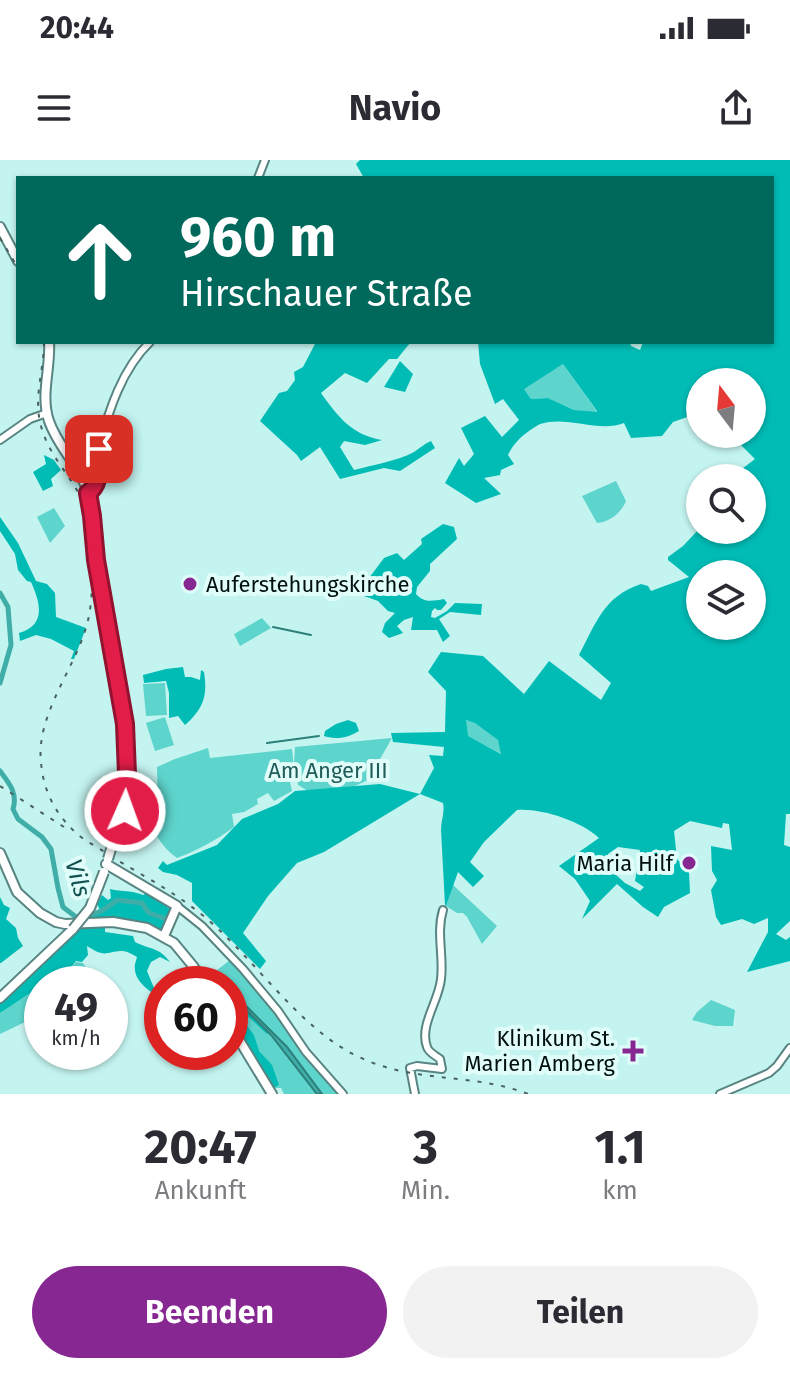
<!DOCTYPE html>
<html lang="de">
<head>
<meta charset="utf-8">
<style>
	body { margin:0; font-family:"Fira Sans",sans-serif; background:#f2f2f3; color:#2b2b33; height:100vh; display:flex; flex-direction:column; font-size:30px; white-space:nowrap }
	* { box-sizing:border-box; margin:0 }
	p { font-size:26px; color:#7c7c81 }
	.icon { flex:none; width:44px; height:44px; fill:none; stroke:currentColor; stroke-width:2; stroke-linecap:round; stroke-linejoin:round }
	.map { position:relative; height:934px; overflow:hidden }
	.details { display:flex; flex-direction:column; background:#fff; flex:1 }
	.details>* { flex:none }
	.guide { position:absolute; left:16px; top:16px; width:758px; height:168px; border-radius:0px; box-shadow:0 2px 6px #0004; background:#00695c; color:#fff; overflow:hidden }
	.needle { width:52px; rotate:344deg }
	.buttons { position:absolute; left:686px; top:208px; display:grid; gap:16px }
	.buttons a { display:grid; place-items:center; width:80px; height:80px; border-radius:50%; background:#fff; box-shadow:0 2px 6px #0004; font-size:40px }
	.speed { position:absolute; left:24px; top:806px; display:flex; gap:16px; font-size:40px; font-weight:700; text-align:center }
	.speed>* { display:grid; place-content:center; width:104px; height:104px; border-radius:50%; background:#fff; box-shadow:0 2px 6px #0004; line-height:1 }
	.speed small { font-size:20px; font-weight:400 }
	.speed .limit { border:12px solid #d22; background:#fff; color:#111 }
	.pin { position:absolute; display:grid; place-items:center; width:68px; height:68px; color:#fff; margin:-34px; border-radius:16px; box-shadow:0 4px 12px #0006 }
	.me { position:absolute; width:88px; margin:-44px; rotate:2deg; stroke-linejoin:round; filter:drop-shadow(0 0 6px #0008) }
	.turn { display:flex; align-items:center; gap:28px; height:168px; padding:0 32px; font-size:36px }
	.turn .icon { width:104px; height:104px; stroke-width:2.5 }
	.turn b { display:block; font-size:56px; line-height:68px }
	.eta { display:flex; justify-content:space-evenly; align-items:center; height:136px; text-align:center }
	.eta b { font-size:48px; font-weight:700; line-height:56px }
	.cta { display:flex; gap:16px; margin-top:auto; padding:16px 32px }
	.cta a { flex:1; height:92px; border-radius:48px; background:#872892; color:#fff; font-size:32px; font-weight:700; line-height:92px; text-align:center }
	.cta a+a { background:#f2f2f3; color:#2b2b33 }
	.status { display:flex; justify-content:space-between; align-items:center; height:56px; padding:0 40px; background:#fff; direction:ltr }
	.status svg { height:22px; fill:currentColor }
	header { display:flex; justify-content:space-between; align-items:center; height:104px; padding:0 32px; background:#fff; font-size:36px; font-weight:700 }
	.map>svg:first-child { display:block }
	.green { fill:#5dd4cc }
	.forest { fill:#00bcb5; fill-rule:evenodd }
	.water { fill:#40aea8; stroke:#2d7f7a; stroke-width:2 }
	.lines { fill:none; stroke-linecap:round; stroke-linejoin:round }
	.stream { stroke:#2d7f7a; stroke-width:2 }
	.river { stroke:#40aea8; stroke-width:5 }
	.minor-casing { stroke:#588582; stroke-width:10 }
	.major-casing { stroke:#588582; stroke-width:12 }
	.minor { stroke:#fff; stroke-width:6 }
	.major { stroke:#fff; stroke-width:8 }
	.rail { stroke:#476260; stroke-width:2; stroke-dasharray:4 8; stroke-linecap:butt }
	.major-bridge-casing { stroke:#588582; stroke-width:12; stroke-linecap:butt }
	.major-bridge { stroke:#fff; stroke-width:8 }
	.route-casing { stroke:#92132f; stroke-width:20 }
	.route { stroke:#e11d48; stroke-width:14 }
	.poi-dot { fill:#872892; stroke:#e1fdfa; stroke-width:3 }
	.labels { text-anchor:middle; stroke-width:8; stroke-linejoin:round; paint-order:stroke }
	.poi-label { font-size:22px; fill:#01100f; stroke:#e1fdfa; text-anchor:end }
	.park-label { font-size:22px; fill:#205c59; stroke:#e1fdfa }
	.water-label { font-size:24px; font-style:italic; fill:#13524f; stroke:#e1fdfa }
</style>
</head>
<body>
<div class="status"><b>20:44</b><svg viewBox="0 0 49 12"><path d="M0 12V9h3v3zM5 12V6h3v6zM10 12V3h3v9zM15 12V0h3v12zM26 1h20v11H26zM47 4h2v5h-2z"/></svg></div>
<header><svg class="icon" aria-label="menu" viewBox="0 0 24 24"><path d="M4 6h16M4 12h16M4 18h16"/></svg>Navio<svg class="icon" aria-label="share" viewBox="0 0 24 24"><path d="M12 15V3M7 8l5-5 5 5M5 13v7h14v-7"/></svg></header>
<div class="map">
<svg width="790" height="934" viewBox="0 0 790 934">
	<rect width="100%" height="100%" fill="#c4f4f0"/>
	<!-- green -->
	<path class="green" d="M563 204 598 253 574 250 548 238 531 239 523 228Z
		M616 321 626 341C621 353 610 362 597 363L582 336Z
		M54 348 65 366 50 383 37 357Z
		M262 458 271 468 240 486 234 474Z
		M165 523 167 555 146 556 143 524Z
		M165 557 174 585 155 591 146 563Z
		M465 560 475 562 498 580 502 594 467 576Z
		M392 578 368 620 331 637 308 631 298 625 294 604 295 587Z
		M208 588 210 598 292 589 295 619 294 622H290L292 631 274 641 268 633 257 639 258 644 244 652 232 654 234 667C215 681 198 690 177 698 162 688 151 669 147 652L158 650 157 607 175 599Z
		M453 725 497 766 482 784 467 757 463 753H457L446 746Z
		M230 800C261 827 280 863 305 895 315 909 327 921 339 934H284L281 928H275L230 851V839L235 835 230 831V824H223L212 814Z
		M76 802 83 803 89 812 86 815 89 824H51L63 818Z
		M42 827V854L0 874V853C14 845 26 834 42 827Z
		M711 840 735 850 733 866H715L692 860 697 852Z"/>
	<!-- forest -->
	<path class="forest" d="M360 0H790V654H786L784 685 790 687V761L776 774 786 780 790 777V801L747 812 768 772V758L754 764 742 759 721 765 716 757 711 730 717 720 712 711 711 686 732 690 729 664 723 663 722 668 690 661 674 671 677 699 689 712 690 733 664 747 658 757 643 747 617 724 582 759 590 741 575 719 559 706 599 678C581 661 541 648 517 650L484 682 470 702 484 716 473 727 458 712 446 746 445 745 441 670C441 660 445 653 443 643L420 634 324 692 297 703 268 736 243 773 266 801 260 809 192 741V723L177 715 163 712 158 708 163 701 167 705 217 685 242 659 278 644 295 631 380 624 420 634 434 608 429 595 443 596 444 587 393 582 391 573 445 572 446 531 428 512 441 492 483 496 524 534 549 501 601 540 611 523 579 495C596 463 604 436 641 424L648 426 651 431 689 417 668 400V397L683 386 700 368V370H752V318H730L755 299 740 284 749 274H752V222H700V256L696 257 693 255 673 262 662 276 631 278 624 263C598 273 567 255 540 264 536 266 532 269 529 271 520 277 512 286 508 295L514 304 501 310 500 315 484 318 501 334 476 343 445 323 459 298 464 306 474 294 461 268 485 256 502 277 519 260 503 239 495 244 480 204 478 182H630L631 186 640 190 643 182H772V18H364L356 4ZM563 204 597 251V252L574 250 548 238 531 239 524 229ZM724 400 730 402 731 405 723 414H752V466H700V414H714ZM466 560 475 563 498 580 501 594 468 576ZM618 687 640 690 635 721 644 727 640 731 625 723 605 705 608 694Z
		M316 182 410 183 397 199H389L367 223 345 213 321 233C338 257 352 275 382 280L365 285 344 281 340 287 354 310C373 305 397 301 414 292 420 288 424 284 431 281L435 288 400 311 384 308 340 319 320 287 301 301 297 295 260 261 279 233 287 231 295 220 294 212 303 207Z
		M400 201 413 214 405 232 384 227Z
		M44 295 54 300 61 310 51 319 53 326 43 331 33 312 46 304Z
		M0 357 18 383 36 421 47 424 55 433 56 457 86 468 74 499H71L74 491 51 479 36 475 20 481 19 473C47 465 40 442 31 422L27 421 18 410 15 394 0 371Z
		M443 364 454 367 457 379 430 404V411L417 427 416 434C424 443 432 441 444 439L447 443 441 450H437L435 448 432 451 431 457 435 458 447 451 455 443 482 444 481 455 450 452 439 459 450 476 443 482 437 470H411L413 457 404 460 397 466 403 473 389 478 382 472 385 463 395 453 388 451 378 441 364 436 363 426 384 398 397 393 404 400 422 384 421 379Z
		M183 507 185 517H191L200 520 201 510 204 512C208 536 203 549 185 565L178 556 169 558V533L166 521 144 523 143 515 166 509Z
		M348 560 356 563 359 571C347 578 338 580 324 576L325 571 336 564Z
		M110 729C122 732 132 730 143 735L147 733 170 749 163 769 159 770 130 760 105 758V772L133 776 135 782C151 790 159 787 170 802L160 797 151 802 147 811 154 828 162 835V839C152 833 136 823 135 810 134 805 136 801 137 797 134 795 126 791 123 791 105 791 107 799 87 786L88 795 82 802 76 801C66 814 59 824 42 824V827C26 834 14 845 0 853V841L83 764 92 752 100 750 97 744 102 735 108 740 111 738Z
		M0 737 4 745 10 748 6 759 16 768 18 778 23 786 1 803H0Z
		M230 837H232L268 873 267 874 240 849 248 867 254 875 259 891 272 905 279 925 273 928 230 854Z"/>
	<!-- water -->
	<path class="water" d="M230 830 287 887 322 934H317L271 875 230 834Z"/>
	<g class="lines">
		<!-- stream -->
		<path class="stream" d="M273 467 311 475
			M267 583 319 576"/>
		<!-- river -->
		<path class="river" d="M0 433 8 447 11 485 0 523
			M0 611C9 623 18 633 13 649L18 659 42 677 51 689 58 728 63 747 76 757C96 755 102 752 117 740L142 743 149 753 172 761"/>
		<!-- minor casing -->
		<g class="minor-casing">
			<path id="minor" d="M258 18 265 0
				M0 280 30 259 47 253
				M88 333C103 322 95 303 99 287 109 250 122 209 150 182
				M177 746 202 766 243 809 278 851 306 892 343 934
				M415 934 410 908 417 906 442 909 440 899C435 895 429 893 427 887 419 865 439 841 441 819 444 796 436 773 443 750
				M720 934 769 913 777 906 790 888"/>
		</g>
		<!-- major casing -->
		<g class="major-casing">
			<path id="major" d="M0 67 18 101
				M49 182C51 208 40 235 49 261 58 288 82 308 89 336 95 362 94 389 98 415 106 466 118 516 125 566 128 590 126 615 127 640L125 651 111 689
				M0 693 17 732 40 753 56 762 65 764 113 762 147 768 174 783 193 806 205 824
				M106 704 177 746 164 776
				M0 838 73 769
				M230 865 272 934"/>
		</g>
		<!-- minor -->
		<use href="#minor" class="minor"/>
		<!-- major -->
		<use href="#major" class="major"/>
		<!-- rail -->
		<path class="rail" d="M0 78 18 108
			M44 182C44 211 33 237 41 266 52 308 88 325 90 375 92 406 95 441 85 471 72 512 36 557 41 602 43 629 54 652 74 671 84 681 98 687 109 695 138 713 169 729 196 750 251 792 295 866 357 896 413 924 471 912 528 934
			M0 626 64 667"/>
		<!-- major-bridge casing -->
		<g class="major-bridge-casing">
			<path id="major-bridge" d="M108 699 111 689
				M73 769 90 748 104 712"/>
		</g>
		<!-- major-bridge -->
		<use href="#major-bridge" class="major-bridge"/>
	</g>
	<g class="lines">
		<!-- route casing -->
		<g class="route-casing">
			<path id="route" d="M99 289C97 305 102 323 88 333L92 356 96 400 125 564 127 614V640L125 651"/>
		</g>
		<!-- route -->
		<use href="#route" class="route"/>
	</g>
	<!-- markers -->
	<g class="poi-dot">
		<circle cx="190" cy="424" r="8"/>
		<circle cx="689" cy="703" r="8"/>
		<path d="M629 879h8v8h8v8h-8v8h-8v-8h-8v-8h8z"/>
	</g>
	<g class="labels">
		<!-- poi labels -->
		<g class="poi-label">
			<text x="206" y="432" text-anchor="start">Auferstehungskirche</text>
			<text x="673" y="711">Maria Hilf</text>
			<text x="615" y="886">Klinikum St.<tspan x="615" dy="25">Marien Amberg</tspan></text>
		</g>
		<!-- park labels -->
		<g class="park-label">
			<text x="328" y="618">Am Anger III</text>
		</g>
		<!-- water labels -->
		<g class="water-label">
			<text transform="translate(78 718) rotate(74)" y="8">Vils</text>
		</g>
	</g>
</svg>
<div class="buttons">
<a><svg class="needle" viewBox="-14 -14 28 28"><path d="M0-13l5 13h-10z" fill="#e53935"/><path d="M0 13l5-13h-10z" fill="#7c7c81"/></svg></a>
<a><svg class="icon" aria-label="search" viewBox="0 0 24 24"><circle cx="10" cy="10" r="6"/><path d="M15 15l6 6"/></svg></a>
<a><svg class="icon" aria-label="layers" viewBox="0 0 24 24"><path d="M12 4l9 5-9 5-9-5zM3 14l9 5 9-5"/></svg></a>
</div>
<div class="speed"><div>49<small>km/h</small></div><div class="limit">60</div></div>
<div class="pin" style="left:99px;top:289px;background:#d93025"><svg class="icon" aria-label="arrive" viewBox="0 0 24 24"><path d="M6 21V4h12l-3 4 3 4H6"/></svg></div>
<svg class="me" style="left:125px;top:651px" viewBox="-20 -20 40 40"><circle r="17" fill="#e11d48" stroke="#fff" stroke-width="3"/><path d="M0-11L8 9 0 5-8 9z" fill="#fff"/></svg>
<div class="guide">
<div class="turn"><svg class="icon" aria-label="ahead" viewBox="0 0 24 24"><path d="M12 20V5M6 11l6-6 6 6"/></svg><div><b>960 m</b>Hirschauer Straße</div></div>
</div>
</div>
<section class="details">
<div class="eta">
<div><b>20:47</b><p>Ankunft</p></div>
<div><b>3</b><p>Min.</p></div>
<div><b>1.1</b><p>km</p></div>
</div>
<div class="cta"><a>Beenden</a><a>Teilen</a></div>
</section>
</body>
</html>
